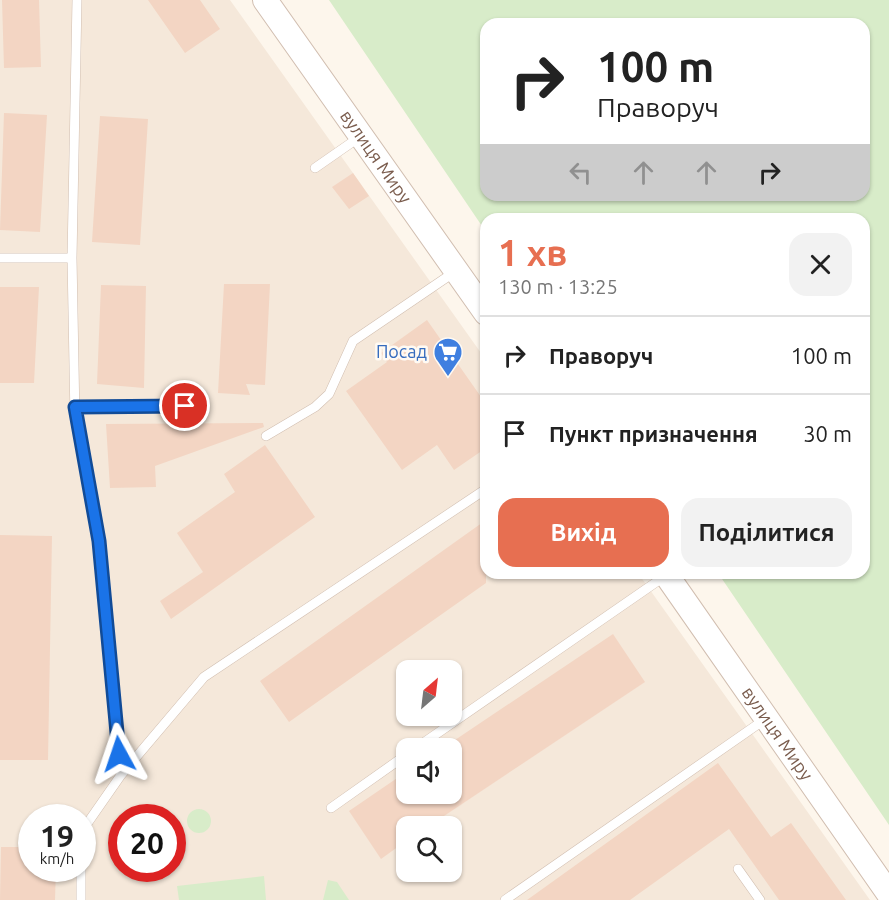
<!DOCTYPE html>
<html lang="uk">
<head>
<meta charset="utf-8">
<style>
	body { margin:0; font-family:Ubuntu,sans-serif; background:#f2f2f2; color:#222; height:100vh; display:flex; flex-direction:column; font-size:22px; white-space:nowrap }
	* { box-sizing:border-box; margin:0 }
	p { font-size:20px; color:#767676 }
	.icon { flex:none; width:33px; height:33px; fill:none; stroke:currentColor; stroke-width:2; stroke-linecap:round; stroke-linejoin:round }
	.map { position:relative; flex:1; overflow:hidden }
	.sheet { position:absolute; left:480px; top:213px; width:390px; height:366px; display:flex; flex-direction:column; background:#fff; border-radius:18px; box-shadow:0 2px 4px #0004 }
	.sheet>* { flex:none }
	.top-card { position:absolute; left:480px; top:18px; width:390px; height:183px; border-radius:18px; box-shadow:0 2px 4px #0004; background:#fff; color:#222; overflow:hidden }
	.needle { width:39px; rotate:28deg }
	.controls { position:absolute; left:396px; top:660px; display:grid; gap:12px }
	.controls a { display:grid; place-items:center; width:66px; height:66px; border-radius:12px; background:#fff; box-shadow:0 2px 4px #0004; font-size:30px }
	.speed { position:absolute; left:18px; top:804px; display:flex; gap:12px; font-size:30px; font-weight:700; text-align:center }
	.speed>* { display:grid; place-content:center; width:78px; height:78px; border-radius:50%; background:#fff; box-shadow:0 2px 4px #0004; line-height:1 }
	.speed small { font-size:15px; font-weight:400 }
	.speed .limit { border:9px solid #d22; background:#fff; color:#111 }
	.pin { position:absolute; display:grid; place-items:center; width:51px; height:51px; color:#fff; margin:-26px; border:3px solid #fff; border-radius:50%; box-shadow:0 2px 6px #0007 }
	.me { position:absolute; width:66px; margin:-33px; rotate:355deg; stroke-linejoin:round; filter:drop-shadow(0 0 4px #0008) }
	.turn { display:flex; align-items:center; gap:21px; height:126px; padding:0 18px; font-size:27px }
	.turn .icon { width:78px; height:78px; stroke-width:2.5 }
	.turn b { display:block; font-size:42px; line-height:51px }
	.lanes { display:flex; align-items:center; height:57px; padding:0 18px; background:#0003; justify-content:center; gap:30px; direction:ltr }
	.lanes .off { opacity:.35 }
	.round { display:grid; place-items:center; flex:none; width:63px; height:63px; border-radius:18px; background:#f2f2f2 }
	.overview { display:flex; align-items:center; justify-content:space-between; height:102px; padding:0 18px }
	h1 { font-size:36px; font-weight:700; line-height:45px; color:#e76f51 }
	.cta { display:flex; gap:12px; margin-top:auto; padding:12px 18px }
	.cta a { flex:1; height:69px; border-radius:18px; background:#e76f51; color:#fff; font-size:24px; font-weight:700; line-height:69px; text-align:center }
	.cta a+a { background:#f2f2f2; color:#222 }
	ul { padding:0; list-style:none }
	li { display:flex; align-items:center; gap:18px; height:78px; padding:0 18px; border-top:2px solid #e0e0e0 }
	li div { flex:1 }
	li b { display:block; font-size:22px }
	li em { font-style:normal }
	.map>svg:first-child { display:block }
	.residential { fill:#f5e8da; fill-rule:evenodd }
	.green { fill:#d8ecc9; fill-rule:evenodd }
	.building { fill:#f3d5c3 }
	.lines { fill:none; stroke-linecap:round; stroke-linejoin:round }
	.service-casing { stroke:#d1beb0; stroke-width:10 }
	.tertiary-casing { stroke:#d1beb0; stroke-width:26 }
	.service { stroke:#fff; stroke-width:9 }
	.tertiary { stroke:#fff; stroke-width:24 }
	.route-casing { stroke:#114b97; stroke-width:15 }
	.route { stroke:#1a73e8; stroke-width:10 }
	.labels { text-anchor:middle; stroke-width:5; stroke-linejoin:round; paint-order:stroke }
	.street-label { font-size:18px; fill:#7a5c4d; stroke:#fffaf3 }
	.shop-label { font-size:18px; fill:#366cbe; stroke:#fffaf3; text-anchor:end }
</style>
</head>
<body>
<div class="map">
<svg width="889" height="900" viewBox="0 0 889 900">
	<rect width="100%" height="100%" fill="#fdf6ec"/>
	<!-- residential -->
	<path class="residential" d="M0 0H230L486 360V573H638L870 900H0ZM406 670H452V716H406ZM406 748H452V794H406ZM32 818H82V868H32ZM122 818H172V868H122ZM406 826H452V872H406Z"/>
	<!-- green -->
	<path class="green" d="M329 0H889V825L718 573H864V219H486V232ZM486 24H864V195H486Z
		M187 821a12 12 0 1 1 24 0a12 12 0 1 1-24 0Z
		M264 876 266 900H179L177 886Z
		M328 880 337 882 349 900H323Z"/>
	<!-- building -->
	<path class="building" d="M2 0H39L41 67 4 68Z
		M148 0H200L220 29 185 53Z
		M4 113 47 115 40 232 0 230Z
		M100 116 148 119 140 245 92 242Z
		M353 173 369 196 349 209 332 187Z
		M224 284H270L265 385 246 384 250 395 218 393Z
		M101 285 146 286 144 388 97 384Z
		M0 287H39L34 383H0Z
		M427 320 486 404V448L454 470 437 445 402 470 346 391 387 362 381 353Z
		M263 423 264 427 155 466 156 487 110 488 106 424Z
		M265 445 315 517 171 619 160 601 203 572 177 533 235 492 224 474Z
		M486 520V583L289 722 260 681Z
		M0 535 52 536 48 760H0Z
		M613 634 645 682 429 826H406V841L381 859 349 811 406 772V794H452V742Z
		M718 763 771 837 791 823 846 900H779L729 829 630 900H527Z
		M1 847H32V868H56L55 900H0Z"/>
	<g class="lines">
		<!-- service casing -->
		<g class="service-casing">
			<path id="service" d="M77 0 72 258 75 419 99 541 121 775 82 831
				M315 168 361 136
				M0 258H72
				M75 407 185 406
				M266 436 315 407 329 394 353 341 456 271
				M416 748 665 576
				M121 775 204 677 486 489
				M331 808 406 755
				M738 869 760 900
				M81 900V868
				M505 900 764 720"/>
		</g>
		<!-- tertiary casing -->
		<g class="tertiary-casing">
			<g id="tertiary">
				<path id="s1" d="M265 0 486 313"/>
				<path id="s2" d="M665 573 889 894"/>
			</g>
		</g>
		<!-- service -->
		<use href="#service" class="service"/>
		<!-- tertiary -->
		<use href="#tertiary" class="tertiary"/>
	</g>
	<g class="lines">
		<!-- route casing -->
		<g class="route-casing">
			<path id="route" d="M119 754 99 541 75 407 185 406"/>
		</g>
		<!-- route -->
		<use href="#route" class="route"/>
	</g>
	<!-- icons -->
	<defs>
		<g id="supermarket-pin" transform="scale(1.5)"><path d="M0 17L-7.5 6A9.5 9.5 0 1 1 7.5 6Z" fill="#3f7fe0" stroke="#fffaf3"/><path d="M-6-5.5h2.5l.6 2H6L4.5 2H-2.5L-4.4-4H-6ZM-1.5 3.2a1.3 1.3 0 1 0 .1 0ZM3 3.2a1.3 1.3 0 1 0 .1 0Z" fill="#fff"/></g>
	</defs>
	<g fill-rule="evenodd">
		<use href="#supermarket-pin" x="448" y="352"/>
	</g>
	<g class="labels">
		<!-- street labels -->
		<g class="street-label">
			<text dy="6" stroke="none"><textPath href="#s1" startOffset="192">вулиця Миру</textPath></text>
			<text dy="6" stroke="none"><textPath href="#s2" startOffset="196">вулиця Миру</textPath></text>
		</g>
		<!-- shop labels -->
		<g class="shop-label">
			<text x="427" y="358">Посад</text>
		</g>
	</g>
</svg>
<div class="controls">
<a><svg class="needle" viewBox="-14 -14 28 28"><path d="M0-13l5 13h-10z" fill="#e53935"/><path d="M0 13l5-13h-10z" fill="#767676"/></svg></a>
<a><svg class="icon" aria-label="sound" viewBox="0 0 24 24"><path d="M4 9h4l5-4v14l-5-4H4zM17 9q2 3 0 6"/></svg></a>
<a><svg class="icon" aria-label="search" viewBox="0 0 24 24"><circle cx="10" cy="10" r="6"/><path d="M15 15l6 6"/></svg></a>
</div>
<div class="speed"><div>19<small>km/h</small></div><div class="limit">20</div></div>
<div class="pin" style="left:185px;top:406px;background:#d93025"><svg class="icon" aria-label="arrive" viewBox="0 0 24 24"><path d="M6 21V4h12l-3 4 3 4H6"/></svg></div>
<svg class="me" style="left:119px;top:754px" viewBox="-20 -20 40 40"><path d="M0-17L14 15 0 8-14 15z" fill="#1a73e8" stroke="#fff" stroke-width="4"/></svg>
<div class="top-card">
<div class="turn"><svg class="icon" aria-label="right" viewBox="0 0 24 24"><path d="M7 20v-9h11M14 6l5 5-5 5"/></svg><div><b>100 m</b>Праворуч</div></div>
<div class="lanes"><svg class="icon off" aria-label="left" viewBox="0 0 24 24"><path d="M17 20v-9H6M10 6l-5 5 5 5"/></svg><svg class="icon off" aria-label="ahead" viewBox="0 0 24 24"><path d="M12 20V5M6 11l6-6 6 6"/></svg><svg class="icon off" aria-label="ahead" viewBox="0 0 24 24"><path d="M12 20V5M6 11l6-6 6 6"/></svg><svg class="icon" aria-label="right" viewBox="0 0 24 24"><path d="M7 20v-9h11M14 6l5 5-5 5"/></svg></div>
</div>
<section class="sheet">
<div class="overview"><div><h1>1 хв</h1><p>130 m · 13:25</p></div><a class="round"><svg class="icon" aria-label="close" viewBox="0 0 24 24"><path d="M6 6l12 12M18 6L6 18"/></svg></a></div>
<ul>
<li><svg class="icon" aria-label="right" viewBox="0 0 24 24"><path d="M7 20v-9h11M14 6l5 5-5 5"/></svg><div><b>Праворуч</b></div><em>100 m</em></li>
<li><svg class="icon" aria-label="arrive" viewBox="0 0 24 24"><path d="M6 21V4h12l-3 4 3 4H6"/></svg><div><b>Пункт призначення</b></div><em>30 m</em></li>
</ul>
<div class="cta"><a>Вихід</a><a>Поділитися</a></div>
</section>
</div>
</body>
</html>
